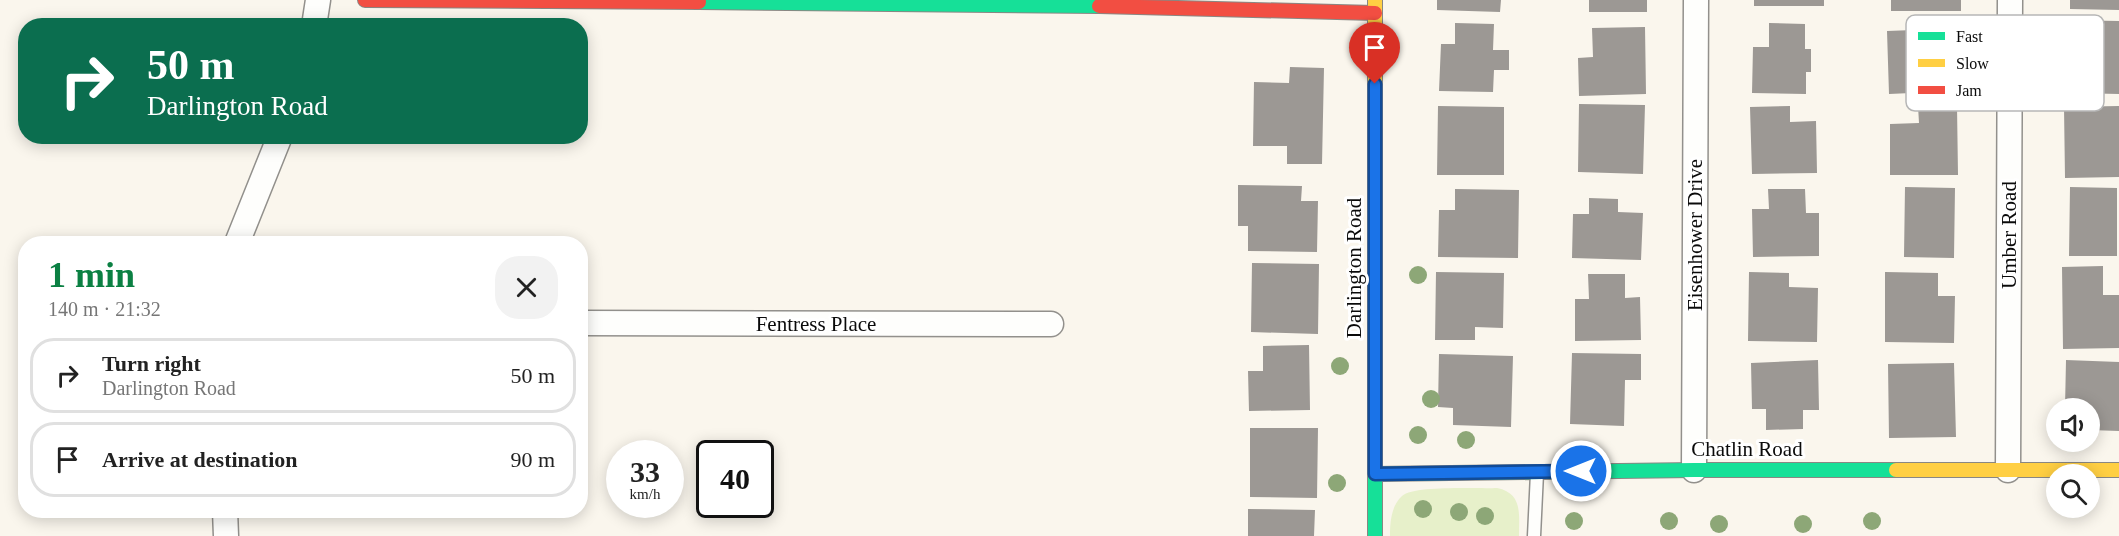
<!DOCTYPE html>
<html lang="en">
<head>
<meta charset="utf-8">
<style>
	body { margin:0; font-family:"Times New Roman",serif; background:#f2f2f2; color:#222; height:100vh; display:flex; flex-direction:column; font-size:22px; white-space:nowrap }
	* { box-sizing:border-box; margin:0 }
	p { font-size:20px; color:#767676 }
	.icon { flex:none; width:33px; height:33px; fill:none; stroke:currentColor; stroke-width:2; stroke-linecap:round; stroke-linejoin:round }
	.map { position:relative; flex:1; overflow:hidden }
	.side { position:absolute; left:18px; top:236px; width:570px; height:282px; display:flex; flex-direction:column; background:#fff; border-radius:24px; box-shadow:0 3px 15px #0003 }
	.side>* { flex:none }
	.hud { position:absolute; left:18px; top:18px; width:570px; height:126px; border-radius:24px; box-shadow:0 3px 15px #0003; background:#0b6e4f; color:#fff; overflow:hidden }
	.tools { position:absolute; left:2046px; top:398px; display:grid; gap:12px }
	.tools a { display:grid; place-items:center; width:54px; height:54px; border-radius:50%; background:#fff; box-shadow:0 3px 15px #0003; font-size:30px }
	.speed { position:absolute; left:606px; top:440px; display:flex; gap:12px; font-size:30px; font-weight:700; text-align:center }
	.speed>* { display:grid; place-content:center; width:78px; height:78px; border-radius:50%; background:#fff; box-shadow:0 3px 15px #0003; line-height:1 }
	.speed small { font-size:15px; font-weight:400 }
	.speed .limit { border:3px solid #111; border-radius:9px; background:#fff; color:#111 }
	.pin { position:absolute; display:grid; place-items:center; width:51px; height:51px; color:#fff; margin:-62px -26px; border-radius:50% 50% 50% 0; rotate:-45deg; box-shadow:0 0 6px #0007 }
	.pin .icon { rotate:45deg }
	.me { position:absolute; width:66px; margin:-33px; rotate:270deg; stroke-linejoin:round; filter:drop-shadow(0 0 4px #0008) }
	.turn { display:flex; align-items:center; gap:21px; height:126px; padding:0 30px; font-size:27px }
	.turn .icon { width:78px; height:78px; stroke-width:2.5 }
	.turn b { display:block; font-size:42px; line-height:51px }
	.round { display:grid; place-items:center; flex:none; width:63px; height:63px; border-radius:24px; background:#f2f2f2 }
	.headline { display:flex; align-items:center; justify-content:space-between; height:102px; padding:0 30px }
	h1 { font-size:36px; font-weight:700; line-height:45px; color:#0b8043 }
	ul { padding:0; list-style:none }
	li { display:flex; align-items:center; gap:18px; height:75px; margin:0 12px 9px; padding:0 18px; border:3px solid #e0e0e0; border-radius:24px }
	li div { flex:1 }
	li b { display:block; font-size:22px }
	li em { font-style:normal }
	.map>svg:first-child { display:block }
	.green { fill:#e7f0ca }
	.building { fill:#9c9894 }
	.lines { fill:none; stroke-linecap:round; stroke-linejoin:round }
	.lane-casing { stroke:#92908c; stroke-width:15 }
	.street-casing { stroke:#92908c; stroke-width:27 }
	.fast-casing { stroke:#898783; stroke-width:16 }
	.slow-casing { stroke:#898783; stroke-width:16 }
	.jam-casing { stroke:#898783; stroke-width:16 }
	.lane { stroke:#fefefc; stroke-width:12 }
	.street { stroke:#fefefc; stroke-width:24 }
	.fast { stroke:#16e098; stroke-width:14 }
	.slow { stroke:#ffcf43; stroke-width:14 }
	.jam { stroke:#f24e42; stroke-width:14 }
	.tree { fill:#8da777 }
	.route-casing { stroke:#114b97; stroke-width:15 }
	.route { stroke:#1a73e8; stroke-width:10 }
	.labels { text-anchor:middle; stroke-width:6; stroke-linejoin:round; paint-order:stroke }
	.street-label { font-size:21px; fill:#0a0a0a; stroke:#fff }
	.key { fill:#fff; stroke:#b6b6b6; stroke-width:1.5 }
	.key-label { font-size:16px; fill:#0a0a0a }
</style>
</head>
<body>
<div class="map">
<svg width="2119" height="536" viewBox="0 0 2119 536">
	<rect width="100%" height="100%" fill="#faf6ed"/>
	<!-- green -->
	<path class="green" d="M1497 488C1523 493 1519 515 1519 536H1390C1390 523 1391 506 1402 496 1415 485 1477 489 1497 488Z"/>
	<!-- building -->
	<path class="building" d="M1437 0H1501L1500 12 1437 10Z
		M1589 0H1647V12H1589Z
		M1754 0H1824V6H1754Z
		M1891 0H1961V11H1891Z
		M2070 0H2119V10L2070 9Z
		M2064 20 2119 21V94L2073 93 2074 60H2064Z
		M1455 23 1494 24 1493 50H1509V70H1494L1493 92 1439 91 1441 44H1455Z
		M1769 23 1805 24V49H1811V72H1806V94L1752 93 1753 47H1769Z
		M1645 27 1646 94 1579 96 1578 58 1593 57 1592 28Z
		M1940 29 1941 45 1954 44 1955 91 1889 94 1887 31Z
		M1290 67 1324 68 1322 164H1287V146H1253L1254 82 1289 83Z
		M1579 104 1645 105 1643 174 1578 172Z
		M1438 106 1504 107V175H1437Z
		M1790 106V122L1816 121 1817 173 1752 174 1750 107Z
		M1918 106H1957L1958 175H1890V124L1919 123Z
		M2119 106V177L2065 178 2064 107Z
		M1238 185 1302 186 1301 201H1318L1317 252 1248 251V226H1238Z
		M1905 187 1955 188 1954 258 1904 257Z
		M2070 187 2117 188V256H2069Z
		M1455 189 1519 190 1518 258 1438 257 1439 210H1455Z
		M1768 189H1805L1806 213H1819V256L1753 257 1752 209H1769Z
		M1589 198 1618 199V212L1643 213 1641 260 1572 258 1573 214H1589Z
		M1252 263 1319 264 1318 334 1251 332Z
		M2103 266V295H2119V348L2063 349 2062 267Z
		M1436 272 1504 273 1503 328 1475 327V340H1435Z
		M1749 272 1789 273V287L1818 288 1817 342 1748 341Z
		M1885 272 1938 273V296H1955L1954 343 1885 342Z
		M1588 274H1625V298L1640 297 1641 340 1575 341V299H1589Z
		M1309 345 1310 410 1249 411 1248 371H1263V346Z
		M1572 353 1641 354V380H1625L1624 426 1570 424Z
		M1439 354 1513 356 1511 427 1453 425V408L1438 407Z
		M1818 360 1819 410H1803V429L1766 430V409H1752L1751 363Z
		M2066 360 2119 362V431L2090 430V408H2065Z
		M1954 363 1956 437 1889 438 1888 364Z
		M1250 428H1318L1317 498 1250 497Z
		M1248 509 1315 510 1314 536H1248Z"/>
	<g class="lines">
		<!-- lane casing -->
		<g class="lane-casing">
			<path id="lane" d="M1534 536 1537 473"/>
		</g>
		<!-- street casing -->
		<g class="street-casing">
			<path id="street" d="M314 26 318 0
				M237 243 280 136
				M580 323 1051 324
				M1694 470 1696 0
				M2008 470 2010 0
				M225 510 226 536"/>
		</g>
		<!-- fast casing -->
		<g class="fast-casing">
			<path id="fast" d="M699 2 1099 6
				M1375 180V536
				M1375 474 1694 470H1896"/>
		</g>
		<!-- slow casing -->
		<g class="slow-casing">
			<path id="slow" d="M1375 0V180
				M1896 470H2119"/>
		</g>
		<!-- jam casing -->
		<g class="jam-casing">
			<path id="jam" d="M365 0 699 2
				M1099 6 1375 13"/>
		</g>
		<!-- lane -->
		<use href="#lane" class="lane"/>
		<!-- street -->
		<use href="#street" class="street"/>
		<!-- fast -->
		<use href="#fast" class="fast"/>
		<!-- slow -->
		<use href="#slow" class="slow"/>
		<!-- jam -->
		<use href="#jam" class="jam"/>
	</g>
	<!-- trees -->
	<g class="tree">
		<circle cx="1418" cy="275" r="9"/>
		<circle cx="1340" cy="366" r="9"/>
		<circle cx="1431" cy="399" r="9"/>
		<circle cx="1418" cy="435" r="9"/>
		<circle cx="1466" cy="440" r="9"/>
		<circle cx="1337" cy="483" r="9"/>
		<circle cx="1423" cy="509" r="9"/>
		<circle cx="1459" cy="512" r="9"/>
		<circle cx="1485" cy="516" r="9"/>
		<circle cx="1574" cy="521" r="9"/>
		<circle cx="1669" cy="521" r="9"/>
		<circle cx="1872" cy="521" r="9"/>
		<circle cx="1719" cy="524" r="9"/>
		<circle cx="1803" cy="524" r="9"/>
	</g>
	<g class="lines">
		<!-- route casing -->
		<g class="route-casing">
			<path id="route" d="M1375 84V474L1581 471"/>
		</g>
		<!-- route -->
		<use href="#route" class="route"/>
	</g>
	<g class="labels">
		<!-- street labels -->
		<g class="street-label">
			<text transform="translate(1695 235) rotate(-90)" y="7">Eisenhower Drive</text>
			<text transform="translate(2009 235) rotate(-90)" y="7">Umber Road</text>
			<text transform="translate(1354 268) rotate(-90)" y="7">Darlington Road</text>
			<text x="816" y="331">Fentress Place</text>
			<text x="1747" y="456">Chatlin Road</text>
		</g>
	</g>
	<!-- legend -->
	<rect x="1906" y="15" width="198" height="96" rx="9" class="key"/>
	<rect x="1918" y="32" width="27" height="8" fill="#16e098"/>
	<rect x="1918" y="59" width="27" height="8" fill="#ffcf43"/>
	<rect x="1918" y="86" width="27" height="8" fill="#f24e42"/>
	<g class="key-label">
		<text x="1956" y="42">Fast</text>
		<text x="1956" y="69">Slow</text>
		<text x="1956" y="96">Jam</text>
	</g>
</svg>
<div class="tools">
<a><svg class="icon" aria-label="sound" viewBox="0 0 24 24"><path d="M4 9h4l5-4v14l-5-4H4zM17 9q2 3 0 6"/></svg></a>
<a><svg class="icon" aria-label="search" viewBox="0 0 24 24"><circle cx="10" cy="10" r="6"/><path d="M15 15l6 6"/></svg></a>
</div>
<div class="speed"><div>33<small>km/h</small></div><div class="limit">40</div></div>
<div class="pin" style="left:1375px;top:84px;background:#d93025"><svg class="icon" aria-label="arrive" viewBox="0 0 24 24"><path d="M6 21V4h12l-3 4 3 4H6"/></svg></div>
<svg class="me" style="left:1581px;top:471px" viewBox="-20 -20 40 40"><circle r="17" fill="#1a73e8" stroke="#fff" stroke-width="3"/><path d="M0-11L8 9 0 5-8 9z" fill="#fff"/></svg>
<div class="hud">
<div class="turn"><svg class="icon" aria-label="right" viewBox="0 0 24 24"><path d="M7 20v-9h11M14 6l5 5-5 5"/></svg><div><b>50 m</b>Darlington Road</div></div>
</div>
<section class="side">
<div class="headline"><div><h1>1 min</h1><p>140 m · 21:32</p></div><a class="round"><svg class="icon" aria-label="close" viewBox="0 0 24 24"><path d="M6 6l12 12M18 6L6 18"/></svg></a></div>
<ul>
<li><svg class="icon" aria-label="right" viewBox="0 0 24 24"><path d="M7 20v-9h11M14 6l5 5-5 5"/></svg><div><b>Turn right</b><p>Darlington Road</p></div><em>50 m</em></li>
<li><svg class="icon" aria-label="arrive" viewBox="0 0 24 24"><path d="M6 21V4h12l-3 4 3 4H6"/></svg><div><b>Arrive at destination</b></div><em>90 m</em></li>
</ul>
</section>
</div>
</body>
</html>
